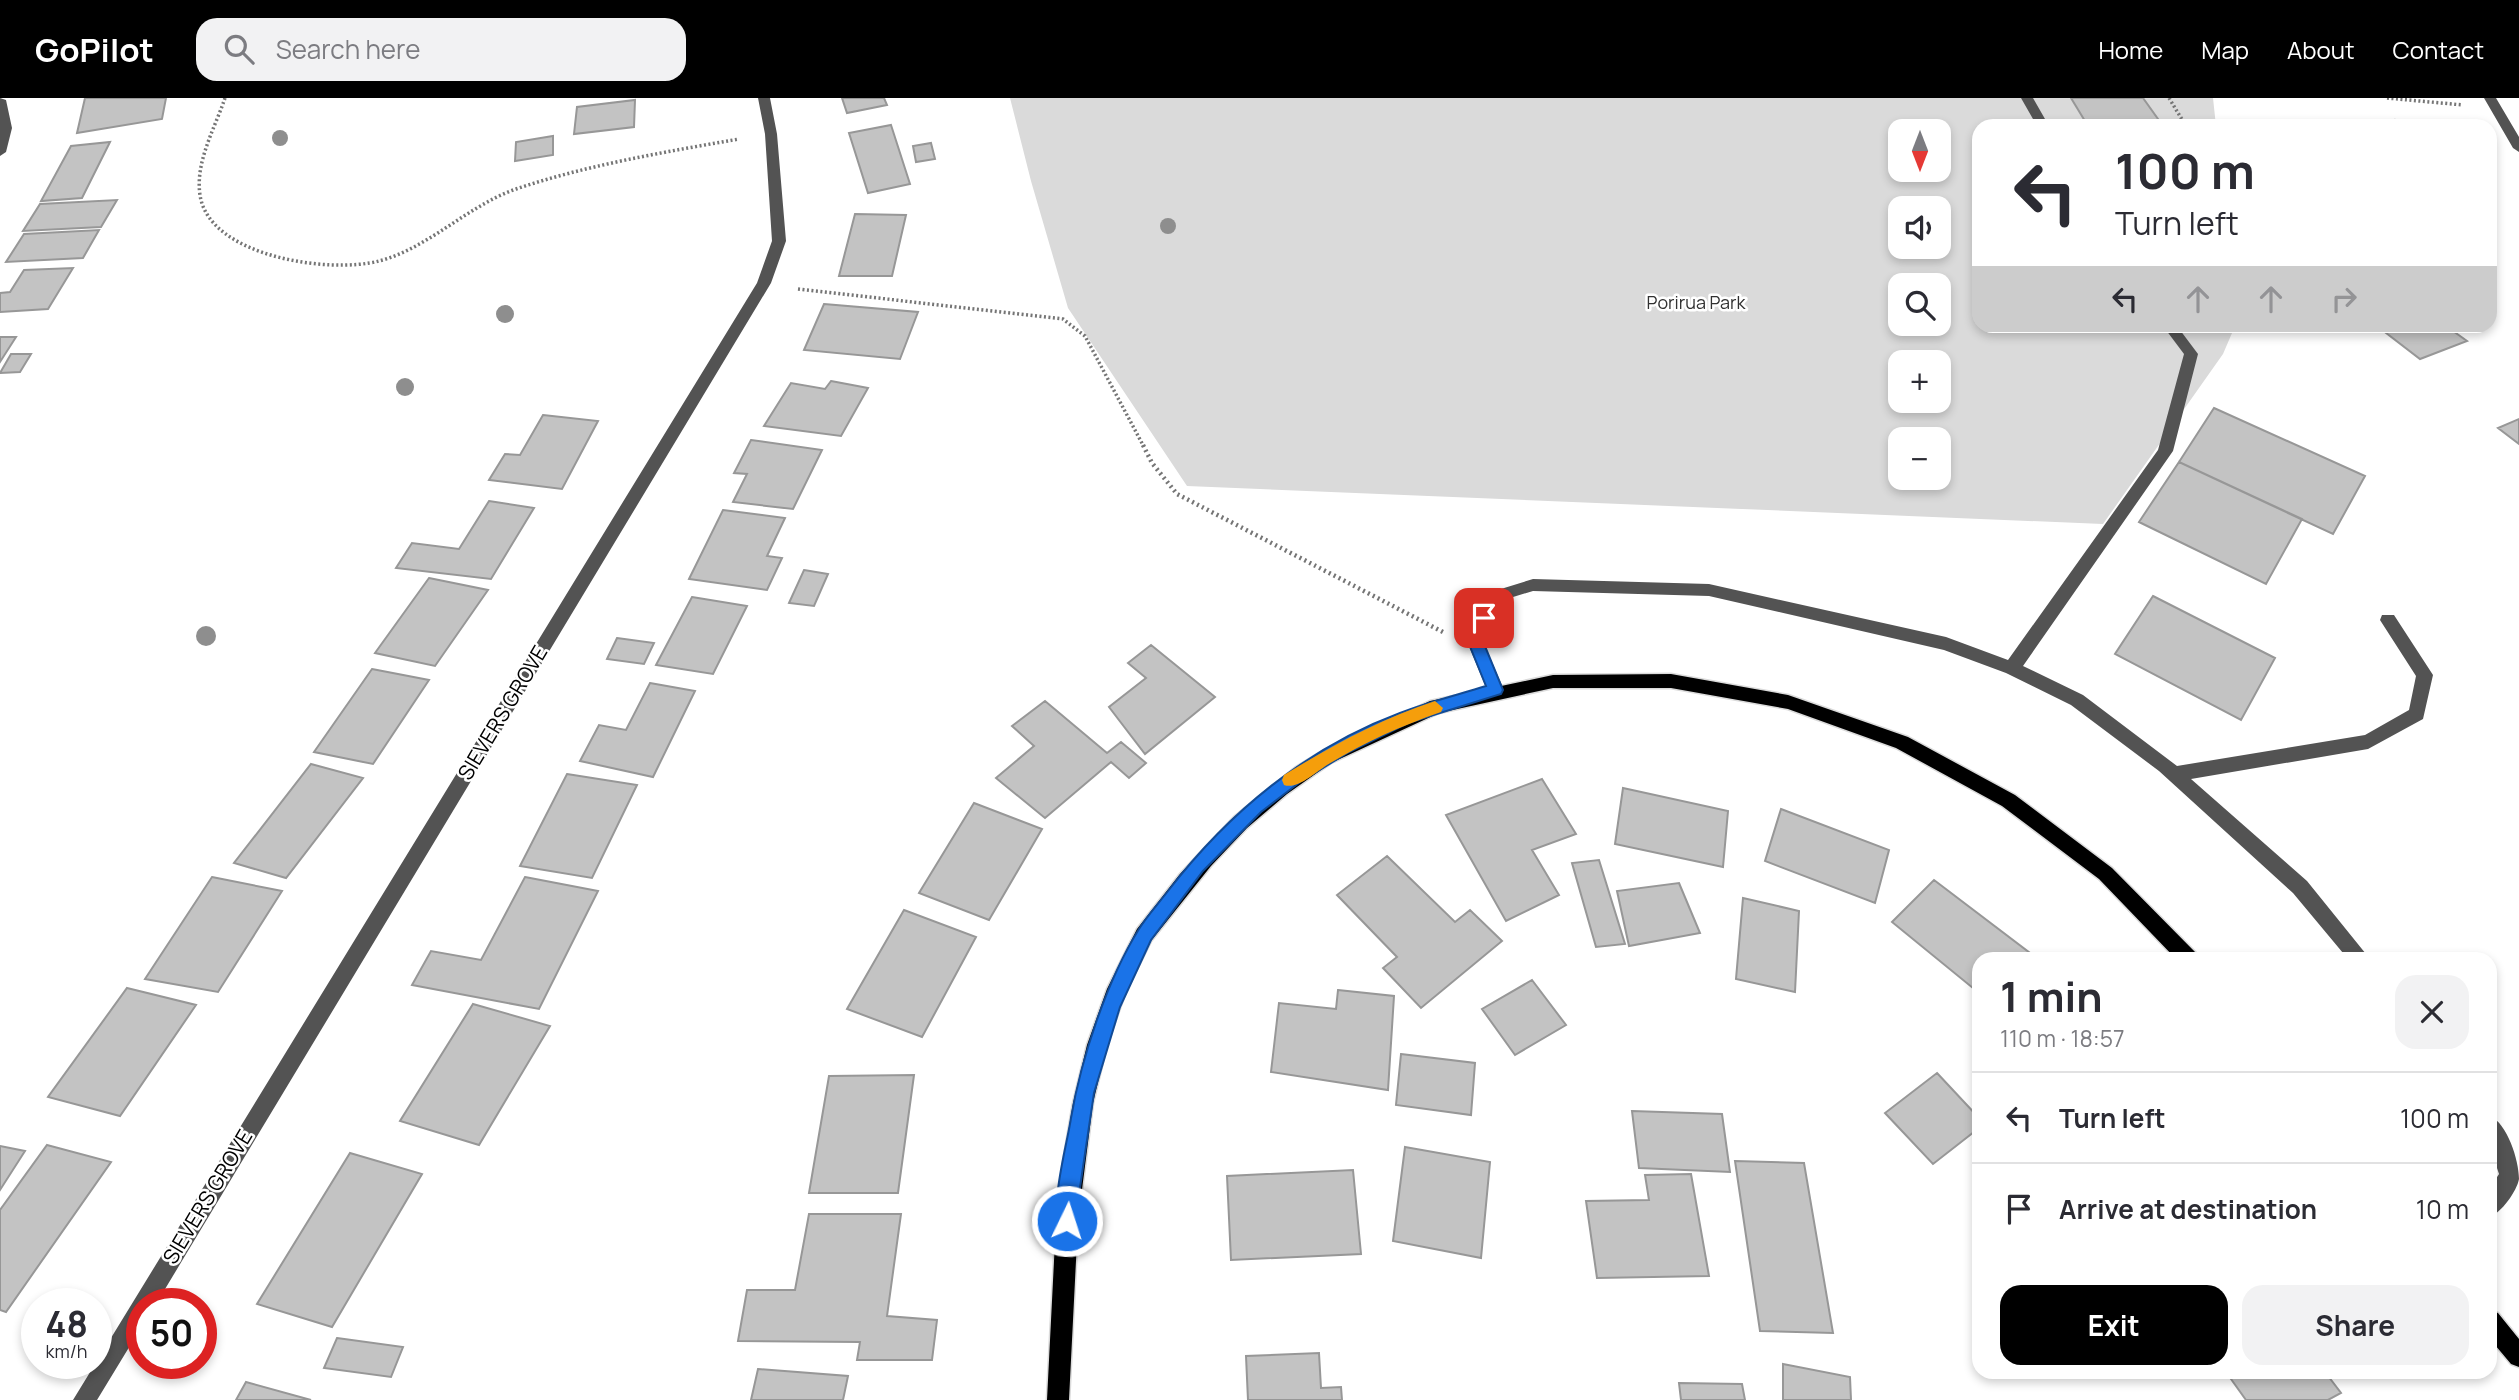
<!DOCTYPE html>
<html lang="en">
<head>
<meta charset="utf-8">
<style>
	body { margin:0; font-family:Manrope,sans-serif; background:#f2f2f3; color:#2b2b33; height:100vh; display:flex; flex-direction:column; font-size:26px; white-space:nowrap }
	* { box-sizing:border-box; margin:0 }
	p { font-size:23px; color:#7c7c81 }
	.icon { flex:none; width:38px; height:38px; fill:none; stroke:currentColor; stroke-width:2; stroke-linecap:round; stroke-linejoin:round }
	.map { position:relative; flex:1; overflow:hidden }
	.side { position:absolute; left:1972px; top:854px; width:525px; height:427px; display:flex; flex-direction:column; background:#fff; border-radius:21px; box-shadow:0 4px 10px #0003 }
	.side>* { flex:none }
	.hud { position:absolute; left:1972px; top:21px; width:525px; height:214px; border-radius:21px; box-shadow:0 4px 10px #0003; background:#fff; color:#2b2b33; overflow:hidden }
	.needle { width:46px; rotate:180deg }
	.controls { position:absolute; left:1888px; top:21px; display:grid; gap:14px }
	.controls a { display:grid; place-items:center; width:63px; height:63px; border-radius:14px; background:#fff; box-shadow:0 4px 10px #0003; font-size:35px }
	.speed { position:absolute; left:21px; top:1190px; display:flex; gap:14px; font-size:35px; font-weight:700; text-align:center }
	.speed>* { display:grid; place-content:center; width:91px; height:91px; border-radius:50%; background:#fff; box-shadow:0 4px 10px #0003; line-height:1 }
	.speed small { font-size:18px; font-weight:400 }
	.speed .limit { border:10px solid #d22; background:#fff; color:#111 }
	.pin { position:absolute; display:grid; place-items:center; width:60px; height:60px; color:#fff; margin:-30px; border-radius:14px; box-shadow:0 4px 10px #0006 }
	.me { position:absolute; width:77px; margin:-38px; rotate:4deg; stroke-linejoin:round; filter:drop-shadow(0 0 5px #0008) }
	.turn { display:flex; align-items:center; gap:24px; height:147px; padding:0 28px; font-size:32px }
	.turn .icon { width:91px; height:91px; stroke-width:2.5 }
	.turn b { display:block; font-size:49px; line-height:60px }
	.lanes { display:flex; align-items:center; height:66px; padding:0 28px; background:#0003; justify-content:center; gap:35px; direction:ltr }
	.lanes .off { opacity:.35 }
	.round { display:grid; place-items:center; flex:none; width:74px; height:74px; border-radius:21px; background:#f2f2f3 }
	.summary { display:flex; align-items:center; justify-content:space-between; height:119px; padding:0 28px }
	h1 { font-size:42px; font-weight:700; line-height:52px }
	.primary-button { display:flex; gap:14px; margin-top:auto; padding:14px 28px }
	.primary-button a { flex:1; height:80px; border-radius:21px; background:#000; color:#fff; font-size:28px; font-weight:700; line-height:80px; text-align:center }
	.primary-button a+a { background:#f2f2f3; color:#2b2b33 }
	ul { padding:0; list-style:none }
	li { display:flex; align-items:center; gap:21px; height:91px; padding:0 28px; border-top:2px solid #e1e1e2 }
	li div { flex:1 }
	li b { display:block; font-size:26px }
	li em { font-style:normal }
	header { display:flex; align-items:center; gap:42px; box-sizing:border-box; height:98px; padding:0 35px; background:#000; color:#fff }
	header strong { font-size:33px }
	nav { display:flex; gap:38px; margin-inline-start:auto; font-size:24px }
	.search { width:490px; height:63px; background:#f2f2f3; display:flex; align-items:center; gap:18px; box-sizing:border-box; padding:0 24px; border-radius:21px; color:#7c7c81; font-size:26px }
	.map>svg:first-child { display:block }
	.green { fill:#dadada; fill-rule:evenodd }
	.building { fill:#c3c3c3; stroke:#979797; stroke-width:2 }
	.lines { fill:none; stroke-linecap:round; stroke-linejoin:round }
	.major-casing { stroke:#dbdbdb; stroke-width:3 }
	.path-far1 { stroke:#757575; stroke-width:3.5; stroke-dasharray:2 2.5; stroke-linecap:butt }
	.path { stroke:#757575; stroke-width:4.5; stroke-dasharray:2 3.5; stroke-linecap:butt }
	.minor { fill:#535353; fill-rule:evenodd }
	.major { fill:#000; fill-rule:evenodd }
	.tree { fill:#8e8e8e }
	.route { fill:#1a73e8; stroke:#114b97; stroke-width:2 }
	.slow { fill:#f59e0b }
	.labels { text-anchor:middle; stroke-width:5; stroke-linejoin:round; paint-order:stroke }
	.far-park-label { font-size:18px; fill:#313131; stroke:#fff }
	.street-label { font-size:21px; fill:#000; stroke:#fff }
</style>
</head>
<body>
<header>
<strong>GoPilot</strong>
<div class="search"><svg class="icon" aria-label="search" viewBox="0 0 24 24"><circle cx="10" cy="10" r="6"/><path d="M15 15l6 6"/></svg>Search here</div>
<nav><a>Home</a><a>Map</a><a>About</a><a>Contact</a></nav>
</header>
<div class="map">
<svg width="2519" height="1302" viewBox="0 0 2519 1302">
	<rect width="100%" height="100%" fill="#fff"/>
	<!-- green -->
	<path class="green" d="M1010 0H2213L2216 28H1979V228H2235L2223 256 2103 426 1187 388 1068 210 1031 83ZM1900 33H1939V72H1900ZM1900 110H1939V149H1900ZM1900 187H1939V226H1900ZM1900 264H1939V303H1900ZM1900 341H1939V380H1900Z"/>
	<!-- building -->
	<path class="building" d="M85 0H166L162 21 77 35Z
		M842 0H884L887 7 847 15Z
		M2071 0H2143L2163 28H2088Z
		M635 2 634 29 574 36 577 9Z
		M2396 22 2434 25 2436 28H2399Z
		M891 27 910 86 868 95 849 35Z
		M553 38V57L515 63 516 44Z
		M110 44 82 100 41 103 71 48Z
		M931 45 935 61 916 64 913 48Z
		M117 102 101 129 23 133 40 106Z
		M855 116 906 117 892 178H839Z
		M99 132 83 160 6 164 24 136Z
		M73 170 48 211 0 214V195L10 194 24 172Z
		M824 206 918 214 900 261 804 252Z
		M2377 228H2446L2467 243 2420 261Z
		M0 239H16L0 264Z
		M11 256H31L20 274 0 275Z
		M831 283 868 290 841 338 764 328 791 285 825 291Z
		M2214 310 2365 378 2333 436 2179 364Z
		M543 317 598 323 562 391 489 382 505 356 520 357Z
		M2519 321V346L2498 330Z
		M751 342 822 352 793 411 733 404 747 376 734 375Z
		M2179 364 2302 421 2266 486 2139 424Z
		M489 403 534 410 491 481 396 470 412 445 459 451Z
		M723 412 785 420 767 458 782 460 767 492 689 481Z
		M804 472 828 476 814 508 789 505Z
		M429 480 488 492 435 568 375 555Z
		M2153 498 2275 560 2241 622 2115 556Z
		M692 499 747 508 713 576 656 567Z
		M617 540 654 545 644 566 607 561Z
		M1151 547 1215 599 1145 656 1109 609 1146 580 1128 565Z
		M372 571 429 582 373 666 314 654Z
		M650 585 695 593 653 679 580 663 599 627 626 632Z
		M1045 603 1107 655 1121 644 1146 665 1129 680 1111 664 1045 720 996 680 1034 648 1012 628Z
		M311 666 363 680 286 780 234 765Z
		M567 676 637 687 592 780 520 768Z
		M1542 681 1576 736 1532 752 1559 797 1506 823 1446 717Z
		M1623 690 1728 713 1723 769 1615 746Z
		M974 705 1042 731 989 822 919 795Z
		M1781 711 1889 752 1875 805 1765 763Z
		M1387 758 1455 824 1470 812 1502 843 1421 910 1383 870 1397 859 1337 797Z
		M1599 762 1625 846 1596 849 1572 765Z
		M212 779 282 793 218 894 145 881Z
		M525 779 598 793 539 911 412 887 431 853 481 862Z
		M1934 782 2030 855 2025 861H1979V895L1892 824Z
		M1679 785 1700 835 1629 848 1617 793Z
		M1743 800 1799 813 1795 894 1736 881Z
		M904 812 976 839 922 939 847 911Z
		M1532 882 1566 927 1515 957 1482 911Z
		M127 890 196 907 120 1018 48 999Z
		M1338 892 1394 898 1388 992 1271 974 1279 905 1336 911Z
		M473 906 550 928 479 1047 400 1023Z
		M1401 956 1475 965 1471 1017 1396 1007Z
		M1937 975 1979 1020V1030L1933 1066 1885 1015Z
		M914 977 898 1095H809L829 978Z
		M1632 1013 1722 1016 1730 1074 1639 1070Z
		M47 1047 111 1064 6 1214 0 1212V1112Z
		M0 1048 25 1053 0 1092Z
		M1405 1049 1490 1064 1481 1160 1393 1143Z
		M350 1055 422 1076 332 1229 257 1206Z
		M1735 1063 1804 1065 1833 1235 1760 1233Z
		M1353 1072 1361 1156 1231 1162 1227 1078Z
		M1691 1076 1709 1178 1597 1180 1586 1103 1649 1102 1645 1077Z
		M809 1116H901L887 1218 937 1222 932 1262H857L860 1244 738 1243 747 1192H795Z
		M337 1240 403 1249 391 1279 324 1270Z
		M1319 1255 1321 1290 1341 1289 1342 1302H1248L1246 1258Z
		M1783 1266 1850 1279 1851 1302H1783Z
		M758 1271 848 1278 843 1302H751Z
		M2226 1274H2325L2341 1295 2328 1302H2246Z
		M246 1284 311 1302H236Z
		M1679 1285 1742 1286 1745 1302H1681Z"/>
	<g class="lines">
		<!-- major casing -->
		<g class="major-casing">
			<path id="major" d="M1671 576 1788 597 1908 639 2015 697 2112 770 2196 855 2199 861H2176L2099 781 2002 708 1896 650 1788 611 1671 590H1553L1439 615 1331 665 1287 696 1247 730 1211 768 1151 843 1126 893 1107 947 1093 1005 1078 1123 1069 1302H1047L1056 1123 1063 1064 1073 1005 1087 947 1107 891 1137 831 1180 776 1234 719 1296 669 1319 655 1430 603 1553 577Z
				M2490 1212 2498 1215 2519 1241V1269L2511 1266 2490 1241Z"/>
		</g>
		<!-- path-far1 -->
		<path class="path-far1" d="M225 0C215 30 195 64 200 97 209 159 330 176 379 163 429 150 467 108 516 91 587 67 665 54 739 41
			M2169 0 2186 28
			M2387 0 2463 7
			M798 191 1063 221 1085 238 1144 349"/>
		<!-- path -->
		<path class="path" d="M1143 347 1152 365 1177 396 1443 534"/>
		<!-- minor -->
		<path class="minor" d="M0 0 6 2 12 30 6 54 0 58Z
			M758 0H770L777 36 786 143 771 185 156 1206H142V1228L97 1302H73L757 185 772 143 765 36Z
			M2021 0H2033L2049 28H2037Z
			M2484 0H2496L2519 39V54L2513 50Z
			M2163 228H2177L2198 256 2173 353 2023 568 2083 597 2177 668 2365 637 2409 612 2416 578 2380 522 2382 517H2394L2433 577 2423 621 2368 651 2191 681 2307 783 2370 861H2348L2293 795 2159 673 2071 607 2006 575 1944 552 1709 498 1533 493 1500 503 1482 541 1504 592 1501 597H1489L1466 541 1488 495 1533 481 1709 486 1946 539 2008 562 2158 352 2184 256Z
			M2490 1018C2507 1025 2519 1062 2519 1081 2517 1093 2501 1115 2490 1119V1090L2499 1076 2490 1049Z"/>
		<!-- major -->
		<use href="#major" class="major"/>
	</g>
	<!-- trees -->
	<g class="tree">
		<circle cx="280" cy="40" r="8"/>
		<circle cx="1168" cy="128" r="8"/>
		<circle cx="505" cy="216" r="9"/>
		<circle cx="405" cy="289" r="9"/>
		<circle cx="206" cy="538" r="10"/>
	</g>
	<!-- route -->
	<path class="route" d="M1484 514 1491 520 1482 541 1503 592 1501 596 1408 625 1349 654 1300 684 1261 714 1203 773 1151 842 1120 909 1094 995 1074 1130 1067 1132 1060 1130C1050 1105 1067 1047 1071 1020 1081 961 1107 882 1139 831 1147 818 1158 806 1168 793 1228 715 1306 650 1400 615 1428 604 1457 597 1486 588L1467 541 1479 515Z"/>
	<!-- slow -->
	<path class="slow" d="M1435 603 1443 610 1441 614C1401 628 1363 645 1327 667 1316 674 1297 692 1284 687L1282 682 1284 677C1333 647 1380 621 1435 603Z"/>
	<g class="labels">
		<!-- far-park labels -->
		<g class="far-park-label">
			<text x="1696" y="211">Porirua Park</text>
		</g>
		<!-- street labels -->
		<g class="street-label">
			<text transform="translate(503 615) rotate(-59)" y="7">SIEVERS GROVE</text>
			<text transform="translate(208 1099) rotate(-59)" y="7">SIEVERS GROVE</text>
		</g>
	</g>
</svg>
<div class="controls">
<a><svg class="needle" viewBox="-14 -14 28 28"><path d="M0-13l5 13h-10z" fill="#e53935"/><path d="M0 13l5-13h-10z" fill="#7c7c81"/></svg></a>
<a><svg class="icon" aria-label="sound" viewBox="0 0 24 24"><path d="M4 9h4l5-4v14l-5-4H4zM17 9q2 3 0 6"/></svg></a>
<a><svg class="icon" aria-label="search" viewBox="0 0 24 24"><circle cx="10" cy="10" r="6"/><path d="M15 15l6 6"/></svg></a>
<a>+</a>
<a>−</a>
</div>
<div class="speed"><div>48<small>km/h</small></div><div class="limit">50</div></div>
<div class="pin" style="left:1484px;top:520px;background:#d93025"><svg class="icon" aria-label="arrive" viewBox="0 0 24 24"><path d="M6 21V4h12l-3 4 3 4H6"/></svg></div>
<svg class="me" style="left:1067px;top:1123px" viewBox="-20 -20 40 40"><circle r="17" fill="#1a73e8" stroke="#fff" stroke-width="3"/><path d="M0-11L8 9 0 5-8 9z" fill="#fff"/></svg>
<div class="hud">
<div class="turn"><svg class="icon" aria-label="left" viewBox="0 0 24 24"><path d="M17 20v-9H6M10 6l-5 5 5 5"/></svg><div><b>100 m</b>Turn left</div></div>
<div class="lanes"><svg class="icon" aria-label="left" viewBox="0 0 24 24"><path d="M17 20v-9H6M10 6l-5 5 5 5"/></svg><svg class="icon off" aria-label="ahead" viewBox="0 0 24 24"><path d="M12 20V5M6 11l6-6 6 6"/></svg><svg class="icon off" aria-label="ahead" viewBox="0 0 24 24"><path d="M12 20V5M6 11l6-6 6 6"/></svg><svg class="icon off" aria-label="right" viewBox="0 0 24 24"><path d="M7 20v-9h11M14 6l5 5-5 5"/></svg></div>
</div>
<section class="side">
<div class="summary"><div><h1>1 min</h1><p>110 m · 18:57</p></div><a class="round"><svg class="icon" aria-label="close" viewBox="0 0 24 24"><path d="M6 6l12 12M18 6L6 18"/></svg></a></div>
<ul>
<li><svg class="icon" aria-label="left" viewBox="0 0 24 24"><path d="M17 20v-9H6M10 6l-5 5 5 5"/></svg><div><b>Turn left</b></div><em>100 m</em></li>
<li><svg class="icon" aria-label="arrive" viewBox="0 0 24 24"><path d="M6 21V4h12l-3 4 3 4H6"/></svg><div><b>Arrive at destination</b></div><em>10 m</em></li>
</ul>
<div class="primary-button"><a>Exit</a><a>Share</a></div>
</section>
</div>
</body>
</html>
